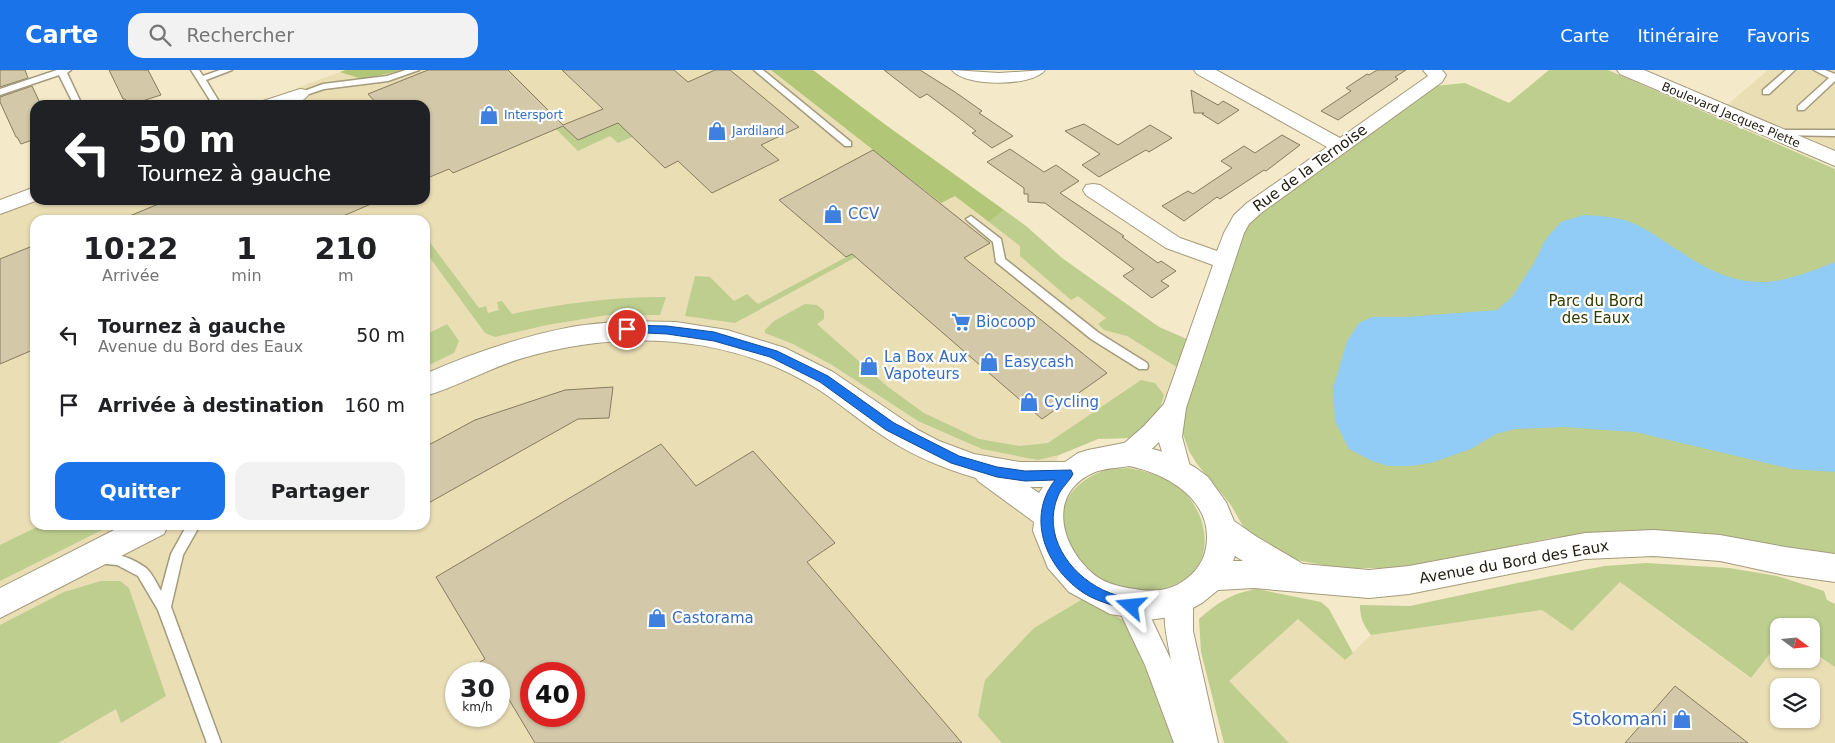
<!DOCTYPE html>
<html lang="fr">
<head>
<meta charset="utf-8">
<style>
	body { margin:0; font-family:"DejaVu Sans",sans-serif; background:#f2f2f2; color:#202124; height:100vh; display:flex; flex-direction:column; font-size:19px; white-space:nowrap }
	* { box-sizing:border-box; margin:0 }
	p { font-size:16px; color:#757577 }
	.icon { flex:none; width:28px; height:28px; fill:none; stroke:currentColor; stroke-width:2; stroke-linecap:round; stroke-linejoin:round }
	.map { position:relative; flex:1; overflow:hidden }
	.details { position:absolute; left:30px; top:145px; width:400px; height:315px; display:flex; flex-direction:column; background:#fff; border-radius:15px; box-shadow:0 1px 4px #0004 }
	.details>* { flex:none }
	.top-card { position:absolute; left:30px; top:30px; width:400px; height:105px; border-radius:15px; box-shadow:0 1px 4px #0004; background:#202124; color:#fff; overflow:hidden }
	.needle { width:32px; rotate:106deg }
	.tools { position:absolute; left:1770px; top:548px; display:grid; gap:10px }
	.tools a { display:grid; place-items:center; width:50px; height:50px; border-radius:10px; background:#fff; box-shadow:0 1px 4px #0004; font-size:25px }
	.speed { position:absolute; left:445px; top:592px; display:flex; gap:10px; font-size:25px; font-weight:700; text-align:center }
	.speed>* { display:grid; place-content:center; width:65px; height:65px; border-radius:50%; background:#fff; box-shadow:0 1px 4px #0004; line-height:1 }
	.speed small { font-size:12px; font-weight:400 }
	.speed .limit { border:8px solid #d22; background:#fff; color:#111 }
	.pin { position:absolute; display:grid; place-items:center; width:42px; height:42px; color:#fff; margin:-21px; border:2px solid #fff; border-radius:50%; box-shadow:0 1px 5px #0007 }
	.me { position:absolute; width:55px; margin:-28px; rotate:288deg; stroke-linejoin:round; filter:drop-shadow(0 0 4px #0008) }
	.turn { display:flex; align-items:center; gap:18px; height:105px; padding:0 25px; font-size:22px }
	.turn .icon { width:65px; height:65px; stroke-width:2.5 }
	.turn b { display:block; font-size:35px; line-height:42px }
	.eta { display:flex; justify-content:space-evenly; align-items:center; height:85px; text-align:center }
	.eta b { font-size:30px; font-weight:600; line-height:35px }
	.cta { display:flex; gap:10px; margin-top:auto; padding:10px 25px }
	.cta a { flex:1; height:58px; border-radius:15px; background:#1a73e8; color:#fff; font-size:20px; font-weight:600; line-height:58px; text-align:center }
	.cta a+a { background:#f2f2f2; color:#202124 }
	ul { padding:0; list-style:none }
	li { display:flex; align-items:center; gap:15px; height:70px; padding:0 25px }
	li div { flex:1 }
	li b { display:block; font-size:19px }
	li em { font-style:normal }
	header { display:flex; align-items:center; gap:30px; box-sizing:border-box; height:70px; padding:0 25px; background:#1a73e8; color:#fff }
	header strong { font-size:24px }
	nav { display:flex; gap:28px; margin-inline-start:auto; font-size:18px }
	.search { width:350px; height:45px; background:#f2f2f2; display:flex; align-items:center; gap:12px; box-sizing:border-box; padding:0 18px; border-radius:15px; color:#757577; font-size:19px }
	.map>svg:first-child { display:block }
	.built { fill:#eadeb5; fill-rule:evenodd }
	.green { fill:#bdce8f }
	.forest { fill:#b2c677 }
	.water { fill:#90ccf5 }
	.building { fill:#d3c9a9; stroke:#857c5e; fill-rule:evenodd }
	.lines { fill:none; stroke-linecap:round; stroke-linejoin:round }
	.service-casing { stroke:#a49b7c; stroke-width:3 }
	.minor-casing { stroke:#a49b7c; stroke-width:2 }
	.tertiary-casing { stroke:#a49b7c; stroke-width:2 }
	.secondary-casing { stroke:#a49b7c; stroke-width:2 }
	.service { fill:#fff; fill-rule:evenodd }
	.minor { fill:#fff; fill-rule:evenodd }
	.tertiary { fill:#fff; fill-rule:evenodd }
	.secondary { fill:#fff; fill-rule:evenodd }
	.route { fill:#1a73e8; stroke:#114b97 }
	.labels { text-anchor:middle; stroke-width:4.5; stroke-linejoin:round; paint-order:stroke }
	.far-shop-label { font-size:12px; fill:#366cbe; stroke:#fff; text-anchor:start }
	.far-street-label { font-size:12px; fill:#1e1a0e; stroke:#fff }
	.street-label { font-size:15px; fill:#1e1a0e; stroke:#fff }
	.shop-label { font-size:15px; fill:#366cbe; stroke:#fff; text-anchor:start }
	.park-label { font-size:15px; fill:#313c00; stroke:#fff }
	.near-shop-label { font-size:18px; fill:#366cbe; stroke:#fff; text-anchor:end }
</style>
</head>
<body>
<header>
<strong>Carte</strong>
<div class="search"><svg class="icon" aria-label="search" viewBox="0 0 24 24"><circle cx="10" cy="10" r="6"/><path d="M15 15l6 6"/></svg>Rechercher</div>
<nav><a>Carte</a><a>Itinéraire</a><a>Favoris</a></nav>
</header>
<div class="map">
<svg width="1835" height="673" viewBox="0 0 1835 673">
	<rect width="100%" height="100%" fill="#f4eac9"/>
	<!-- built -->
	<path class="built" d="M346 0H813L883 53 1026 156 1062 188 1139 243 1159 257 1196 273 1174 338 1132 368 1098 369 1059 385 1032 440 1086 527 1124 551 1176 673H0V141L35 130H425V35H290L304 30 296 18ZM35 150H425V455H35ZM456 604H499V646H456ZM531 604H574V646H531Z
		M1768 0H1835V82L1726 36Z
		M1620 512 1750 608 1779 572V589H1811V581L1835 597V673H1289L1228 611 1298 549 1345 590 1371 565 1542 540 1572 561ZM1779 616H1811V649H1779Z"/>
	<!-- green -->
	<path class="green" d="M1549 0H1608L1835 99V489L1583 465 1551 468 1424 495 1398 498H1339L1291 489 1248 465 1231 435 1197 394 1189 381 1174 338 1186 303 1127 266 1104 260 1098 254 1106 248 1078 226 1071 230 1020 186V176L989 152 1004 140 1026 156 1062 188 1159 257 1196 273 1234 163 1424 17 1465 13 1509 33Z
		M631 47 646 61 618 73 610 66 578 81 556 59 563 55 578 70Z
		M425 166 479 238 486 236 488 243 499 240 497 232 502 231 512 244C564 233 612 227 666 227L660 245H608L547 255 495 267 485 263 425 181Z
		M854 183 858 186 735 253 685 246 695 206 710 207 734 231 747 224 758 234Z
		M805 234 817 235 824 241V249L817 254 888 317 924 343 979 369 1020 376 1048 373 1141 310 1155 313 1164 325 1157 347 1132 368 1098 369 1059 385 1038 390 982 379 918 351 832 295 793 274 765 263V260L774 251Z
		M447 254 459 271 454 283 425 297V265Z
		M1129 398C1144 401 1158 404 1172 412 1208 435 1221 494 1176 514 1150 526 1107 523 1087 501 1082 496 1078 488 1074 482 1071 476 1064 469 1062 462 1054 434 1080 407 1106 400 1113 399 1121 399 1129 398Z
		M41 455H112L0 511V475Z
		M1646 493 1729 498 1777 506 1824 521 1827 530 1835 534V597L1811 581V556H1779V572L1751 608 1620 512 1572 561 1542 540 1371 565C1363 555 1360 547 1360 535L1410 536 1551 506 1605 496Z
		M101 511H120L129 518 166 626 121 653 116 639 58 673H0V555L64 522Z
		M1257 519 1321 532 1329 539 1353 583 1345 590 1298 549 1229 611 1289 673H1224L1201 582 1199 549C1220 531 1230 524 1257 519Z
		M1086 527 1124 551 1169 650 1176 673H1002L978 646 985 610 1034 558Z"/>
	<!-- forest -->
	<path class="forest" d="M346 0H404L362 9 340 2Z
		M771 0H813L883 53 1004 140 989 152 955 126 941 133Z"/>
	<!-- water -->
	<path class="water" d="M1584 145C1602 146 1621 147 1637 155 1680 177 1709 211 1761 212 1783 213 1815 200 1835 192V402L1792 399 1635 362 1563 357 1515 359 1496 364 1471 379 1431 393 1411 396H1388L1372 391 1349 379 1335 351 1333 319 1347 271 1359 253 1372 247H1407L1497 240 1512 227 1534 193 1546 169 1561 152Z"/>
	<!-- building -->
	<path class="building" d="M0 0H25L28 8 0 17Z
		M109 0H148L161 25 133 34 132 32 128 33 125 29H123Z
		M428 0H508L563 55 603 39 562 0H674L688 12 715 0H730L799 57 761 75 779 90 712 123 678 91 665 98 618 53 578 70 563 56 453 103 449 99 425 109V35H378L368 24Z
		M884 0H920L955 22 982 41 979 43 1013 66 992 78 972 63 976 61 958 47 927 24 920 28Z
		M1377 0H1406L1395 7 1398 9 1338 50 1321 41 1351 21 1346 18 1367 4 1369 5Z
		M32 16 41 35H35V69L21 74 17 67H16L0 32V27Z
		M1191 20 1218 35 1223 31 1239 40 1218 54 1202 44 1204 43H1194Z
		M1084 54 1118 75 1150 55 1172 68 1149 82 1146 80 1099 107 1082 95 1100 84 1065 61Z
		M1282 65 1300 75 1266 101 1264 100 1220 129 1217 127 1184 151 1162 136 1188 121 1193 124 1232 98 1221 91 1244 76 1255 83Z
		M1010 79 1044 102 1056 95 1079 111 1060 123 1124 166 1122 167 1158 193 1161 191 1176 201 1161 211 1169 216 1152 228 1123 206 1134 199 1045 133 1028 132V124H1024V118L987 92Z
		M873 80 990 173 964 188 1107 303 1042 349 852 184 846 187 779 130Z
		M168 130H380L334 150H120Z
		M35 175V279L0 294V189Z
		M613 317 609 348 578 349 425 435V377L475 350 565 320Z
		M661 374 696 416 753 381 835 473 807 492 962 673H535L499 613V604H461L485 589 436 507ZM531 604H574V646H531Z
		M1675 616 1748 673H1625Z"/>
	<g class="lines">
		<!-- service casing -->
		<g class="service-casing">
			<path id="service" d="M71 0 67 3 82 35H74L59 5 0 25V19L57 0Z
				M191 0H199L203 6 220 0H232L206 10 221 35H213Z
				M406 0H419L388 11 324 19 300 27 296 24 323 14 387 6Z
				M754 0H763L851 72V76H845Z
				M1786 0H1795L1769 24H1763V20Z
				M1814 0H1825L1835 4V11L1804 40H1798V36L1829 8Z
				M1777 60H1835V66L1774 65V61Z
				M971 146 1001 169 1005 189 1099 263 1147 293 1148 296 1147 299H1139L1091 269 996 192 993 172 968 151 966 149Z
				M187 455H200L183 485 171 537 221 673H207L158 540 138 506 117 495 96 493 94 489 96 485C111 480 133 488 146 498 152 503 157 514 161 521L171 484Z"/>
		</g>
		<!-- minor casing -->
		<g class="minor-casing">
			<path id="minor" d="M952 0 999 3 1045 0C1033 17 964 17 952 0Z
				M1194 0H1216L1340 68 1428 6 1423 0H1442L1446 5 1442 12 1261 143 1249 154 1244 163 1186 338 1182 367 1191 400 1188 407 1179 410 1170 407 1159 372C1147 383 1138 397 1120 391L1117 384 1120 377 1144 356 1164 334 1213 195 1166 178 1086 125 1083 120 1086 115 1093 114 1100 115 1180 168 1217 181 1224 163 1234 145 1247 133 1327 77 1197 4Z
				M300 19 306 20 309 24C300 38 275 35 260 35L263 31Z
				M35 117V130H38L0 144V130Z
				M1179 518 1189 521 1193 530V561L1218 673H1174L1145 595 1117 536 1121 527 1131 524 1141 527 1171 590C1167 568 1160 542 1169 521Z"/>
		</g>
		<!-- tertiary casing -->
		<g class="tertiary-casing">
			<path id="tertiary" d="M624 251 676 252 727 260 785 278 833 302 918 360 939 371 974 384 1020 392H1065L1078 383 1088 380 1129 372 1170 384 1196 398 1208 407 1226 432 1234 451 1257 467 1303 494 1369 500 1409 496 1585 463 1654 460 1720 465 1785 477 1835 484V512L1785 505 1720 491 1654 486 1585 489 1409 524 1369 528 1254 518 1218 520 1202 533 1189 540 1170 547 1148 550 1110 544 1069 522 1048 498 1033 461 1034 452 978 411 976 408C941 398 907 383 877 362 856 348 837 331 816 318 729 264 620 259 523 288 489 298 459 316 425 326V304C472 283 520 267 571 257 588 254 607 253 624 251ZM1129 396C1164 403 1207 426 1207 467 1207 482 1202 494 1192 504 1176 520 1156 523 1135 519 1119 517 1102 513 1090 501 1059 472 1048 422 1095 402 1105 398 1119 398 1129 396ZM1030 417H1043L1039 423ZM1235 486 1243 491H1233Z
				M124 455H168L164 464 0 548V518Z"/>
		</g>
		<!-- secondary casing -->
		<g class="secondary-casing">
			<path id="secondary" d="M1617 0H1644L1835 81V96L1620 4Z"/>
		</g>
		<!-- service -->
		<use href="#service" class="service"/>
		<!-- minor -->
		<use href="#minor" class="minor"/>
		<!-- tertiary -->
		<use href="#tertiary" class="tertiary"/>
		<!-- secondary -->
		<use href="#secondary" class="secondary"/>
	</g>
	<!-- route -->
	<path class="route" d="M627 255 667 256 714 262 777 281 828 306 894 353 959 386 997 397 1025 401 1071 400 1073 404C1069 412 1061 418 1058 426 1042 464 1068 503 1103 520 1113 525 1125 527 1136 531L1137 536 1136 540 1131 541C1113 535 1093 531 1078 519 1044 493 1027 446 1055 410L1025 411 997 407 951 393 886 360 820 312 770 287 714 271 667 264 624 262 622 259Z"/>
	<!-- icons -->
	<defs>
		<g id="shop-bare" transform="scale(1.5)"><path d="M-5-2.5h2.3a2.7 3.5 0 0 1 5.4 0H5L5.5 6h-11ZM-1.5-2.5h3a1.5 2.3 0 0 0-3 0Z" fill="#3f7fe0" stroke="#fff" stroke-width="2.5" paint-order="stroke"/></g>
		<g id="supermarket-bare" transform="scale(1.5)"><path d="M-6-5.5h2.5l.6 2H6L4.5 2H-2.5L-4.4-4H-6ZM-1.5 3.2a1.3 1.3 0 1 0 .1 0ZM3 3.2a1.3 1.3 0 1 0 .1 0Z" fill="#3f7fe0" stroke="#fff" stroke-width="2.5" paint-order="stroke"/></g>
	</defs>
	<g fill-rule="evenodd">
		<use href="#shop-bare" x="489" y="45"/>
		<use href="#shop-bare" x="717" y="61"/>
		<use href="#shop-bare" x="833" y="144"/>
		<use href="#supermarket-bare" x="961" y="252"/>
		<use href="#shop-bare" x="989" y="292"/>
		<use href="#shop-bare" x="869" y="296"/>
		<use href="#shop-bare" x="1029" y="332"/>
		<use href="#shop-bare" x="657" y="548"/>
		<use href="#shop-bare" x="1682" y="649"/>
	</g>
	<g class="labels">
		<!-- far-shop labels -->
		<g class="far-shop-label">
			<text x="504" y="49">Intersport</text>
			<text x="732" y="65">Jardiland</text>
		</g>
		<!-- far-street labels -->
		<g class="far-street-label">
			<text transform="translate(1731 45) rotate(23)" y="4">Boulevard Jacques Piette</text>
		</g>
		<!-- street labels -->
		<g class="street-label">
			<text transform="translate(1310 98) rotate(-36)" y="5">Rue de la Ternoise</text>
			<text transform="translate(1514 492) rotate(-10)" y="5">Avenue du Bord des Eaux</text>
		</g>
		<!-- shop labels -->
		<g class="shop-label">
			<text x="848" y="149">CCV</text>
			<text x="976" y="257">Biocoop</text>
			<text x="884" y="292">La Box Aux<tspan x="884" dy="17">Vapoteurs</tspan></text>
			<text x="1004" y="297">Easycash</text>
			<text x="1044" y="337">Cycling</text>
			<text x="672" y="553">Castorama</text>
		</g>
		<!-- park labels -->
		<g class="park-label">
			<text x="1596" y="236">Parc du Bord<tspan x="1596" dy="17">des Eaux</tspan></text>
		</g>
		<!-- near-shop labels -->
		<g class="near-shop-label">
			<text x="1667" y="655">Stokomani</text>
		</g>
	</g>
</svg>
<div class="tools">
<a><svg class="needle" viewBox="-14 -14 28 28"><path d="M0-13l5 13h-10z" fill="#e53935"/><path d="M0 13l5-13h-10z" fill="#757577"/></svg></a>
<a><svg class="icon" aria-label="layers" viewBox="0 0 24 24"><path d="M12 4l9 5-9 5-9-5zM3 14l9 5 9-5"/></svg></a>
</div>
<div class="speed"><div>30<small>km/h</small></div><div class="limit">40</div></div>
<div class="pin" style="left:627px;top:259px;background:#d93025"><svg class="icon" aria-label="arrive" viewBox="0 0 24 24"><path d="M6 21V4h12l-3 4 3 4H6"/></svg></div>
<svg class="me" style="left:1131px;top:536px" viewBox="-20 -20 40 40"><path d="M0-17L14 15 0 8-14 15z" fill="#1a73e8" stroke="#fff" stroke-width="4"/></svg>
<div class="top-card">
<div class="turn"><svg class="icon" aria-label="left" viewBox="0 0 24 24"><path d="M17 20v-9H6M10 6l-5 5 5 5"/></svg><div><b>50 m</b>Tournez à gauche</div></div>
</div>
<section class="details">
<div class="eta">
<div><b>10:22</b><p>Arrivée</p></div>
<div><b>1</b><p>min</p></div>
<div><b>210</b><p>m</p></div>
</div>
<ul>
<li><svg class="icon" aria-label="left" viewBox="0 0 24 24"><path d="M17 20v-9H6M10 6l-5 5 5 5"/></svg><div><b>Tournez à gauche</b><p>Avenue du Bord des Eaux</p></div><em>50 m</em></li>
<li><svg class="icon" aria-label="arrive" viewBox="0 0 24 24"><path d="M6 21V4h12l-3 4 3 4H6"/></svg><div><b>Arrivée à destination</b></div><em>160 m</em></li>
</ul>
<div class="cta"><a>Quitter</a><a>Partager</a></div>
</section>
</div>
</body>
</html>
